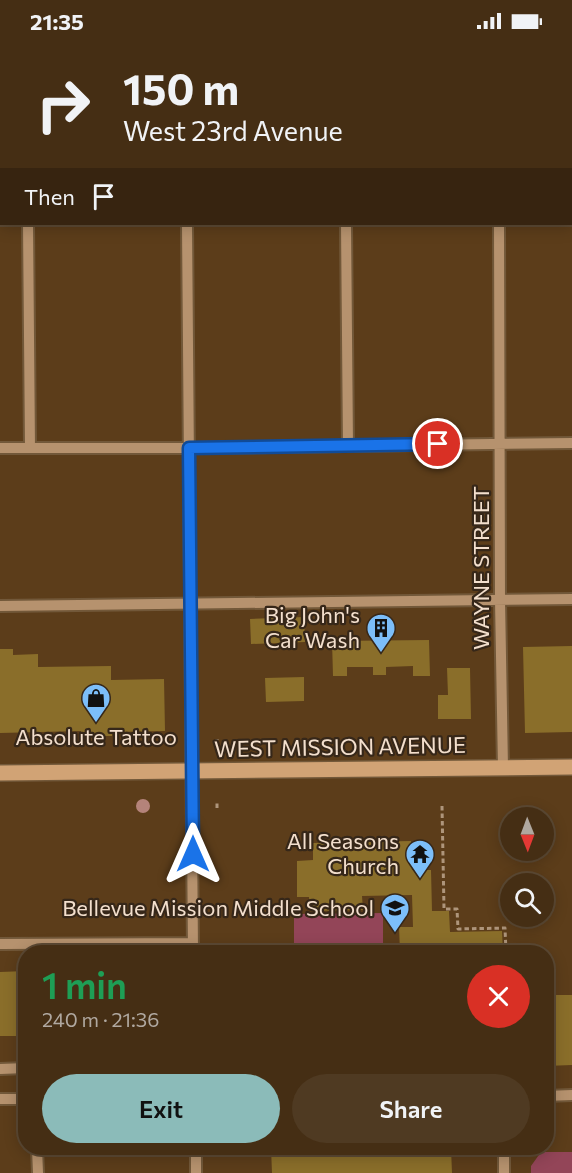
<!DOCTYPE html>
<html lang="en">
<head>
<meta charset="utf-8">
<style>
	body { margin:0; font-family:Commissioner,sans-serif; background:#4f3a22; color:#f1f3f6; height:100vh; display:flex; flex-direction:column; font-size:22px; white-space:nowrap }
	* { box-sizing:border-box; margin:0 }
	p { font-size:20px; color:#b0a8a0 }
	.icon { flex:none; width:33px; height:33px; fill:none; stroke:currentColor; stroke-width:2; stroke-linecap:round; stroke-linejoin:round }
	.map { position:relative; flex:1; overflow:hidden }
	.drawer { position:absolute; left:18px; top:903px; width:536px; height:210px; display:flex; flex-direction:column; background:#452e14; border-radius:24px; box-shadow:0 3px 15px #0003,0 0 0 2px #5d4a34 }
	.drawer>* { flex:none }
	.banner { position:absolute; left:0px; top:0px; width:573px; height:183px; box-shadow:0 3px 15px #0003,0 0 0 2px #5d4a34; background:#452e14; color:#f1f3f6; overflow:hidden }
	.needle { width:39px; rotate:179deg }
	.tools { position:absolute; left:500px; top:765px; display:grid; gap:12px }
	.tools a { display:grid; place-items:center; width:54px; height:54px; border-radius:50%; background:#452e14; box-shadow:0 3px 15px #0003,0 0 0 2px #5d4a34; font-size:30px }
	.pin { position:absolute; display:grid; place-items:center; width:51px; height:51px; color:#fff; margin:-26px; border:3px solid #fff; border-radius:50%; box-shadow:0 2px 6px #0007 }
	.me { position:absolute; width:66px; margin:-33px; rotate:0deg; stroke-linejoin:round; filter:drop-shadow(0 0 4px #0008) }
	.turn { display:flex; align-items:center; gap:21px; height:126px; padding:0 24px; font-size:27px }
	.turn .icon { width:78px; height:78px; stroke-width:2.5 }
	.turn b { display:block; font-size:42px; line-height:51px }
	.then { display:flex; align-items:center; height:57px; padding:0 24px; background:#0003; gap:12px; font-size:22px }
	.round { display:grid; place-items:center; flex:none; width:63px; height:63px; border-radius:32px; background:#4f3a22 }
	.overview { display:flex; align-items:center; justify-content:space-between; height:102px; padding:0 24px }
	h1 { font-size:36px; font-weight:600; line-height:45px; color:#1e9e55 }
	.cta { display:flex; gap:12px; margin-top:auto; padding:12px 24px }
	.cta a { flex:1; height:69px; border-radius:36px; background:#8bbbb9; color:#111; font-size:24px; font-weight:600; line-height:69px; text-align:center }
	.cta a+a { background:#4f3a22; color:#f1f3f6 }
	.status { display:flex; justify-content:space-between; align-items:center; height:42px; padding:0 30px; background:#452e14; direction:ltr }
	.status svg { height:16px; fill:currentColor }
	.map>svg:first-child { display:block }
	.green { fill:#934558 }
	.building { fill:#8a6e2a }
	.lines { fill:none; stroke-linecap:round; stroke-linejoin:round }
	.minor-casing { stroke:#725839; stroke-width:14 }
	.major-casing { stroke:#725839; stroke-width:18 }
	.path { stroke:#ae957b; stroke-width:3; stroke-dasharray:4.5 3; stroke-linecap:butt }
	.minor { stroke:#b6926e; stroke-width:10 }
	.major { stroke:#d1a375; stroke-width:15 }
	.tree { fill:#b4837a }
	.route-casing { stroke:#114b97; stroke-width:15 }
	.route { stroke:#1a73e8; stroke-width:10 }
	.labels { text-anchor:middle; stroke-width:4.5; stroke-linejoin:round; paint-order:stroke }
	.street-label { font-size:22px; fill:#f3dfcd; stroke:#362719 }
	.poi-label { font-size:22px; fill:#f3dfcd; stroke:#362719; text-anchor:end }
</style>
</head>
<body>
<div class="status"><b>21:35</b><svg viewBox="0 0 49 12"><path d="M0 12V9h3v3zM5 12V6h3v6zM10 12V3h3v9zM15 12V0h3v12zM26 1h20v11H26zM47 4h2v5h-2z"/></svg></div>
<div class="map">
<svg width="572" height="1131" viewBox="0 0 572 1131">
	<rect width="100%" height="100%" fill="#5c3d1a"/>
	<!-- green -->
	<path class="green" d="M383 871V910H294V872Z
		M541 1110H572V1131H531V1124Z"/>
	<!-- building -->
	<path class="building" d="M304 575 305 600 251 602 250 577Z
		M429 598 430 634H413V624L386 625V633H373V625H347V634H333L332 599Z
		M572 604V690L525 691 523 605Z
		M0 607H13V613L38 612V625L111 624V638L164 637 165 689 112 690V694H81V689L0 691Z
		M447 626H470L471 677H438V653H448Z
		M304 635V659L266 660 265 636Z
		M411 799 412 828H431L432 869H449L450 890 502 889 503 910H400L399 885H413L412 853 362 854 363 868 310 869 309 855H297V819L313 818V801Z
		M26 929V994H0V930Z
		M550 953H572V1023L546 1024V991H551Z
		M271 1106H451L452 1131H272Z"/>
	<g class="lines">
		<!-- minor casing -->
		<g class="minor-casing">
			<path id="minor" d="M26 0V2
				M185 0V2
				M344 0V2
				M498 0V2
				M0 89H2
				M28 182 30 406
				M187 182 193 910
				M346 182 348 404
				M499 182 500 558 503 726
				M0 406H189L572 401
				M0 564 572 557
				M0 902 193 901
				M0 1027 26 1026
				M546 1054 572 1053
				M0 1057H26
				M37 1106 38 1131
				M196 1106V1131
				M504 1106V1131"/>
		</g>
		<!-- major casing -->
		<g class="major-casing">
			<path id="major" d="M0 731 572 725"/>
		</g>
		<!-- path -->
		<path class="path" d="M217 706V697
			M442 764 444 867H457L458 887 505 886 506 910
			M217 766V759"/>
		<!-- minor -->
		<use href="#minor" class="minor"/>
		<!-- major -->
		<use href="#major" class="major"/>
	</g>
	<!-- trees -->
	<circle class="tree" cx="143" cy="764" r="7"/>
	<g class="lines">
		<!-- route casing -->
		<g class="route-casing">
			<path id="route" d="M193 812 189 406 438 402"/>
		</g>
		<!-- route -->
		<use href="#route" class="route"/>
	</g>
	<!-- icons -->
	<defs>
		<g id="building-pin" transform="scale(1.5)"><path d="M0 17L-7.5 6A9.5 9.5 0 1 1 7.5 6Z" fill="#7cbef9" stroke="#362719"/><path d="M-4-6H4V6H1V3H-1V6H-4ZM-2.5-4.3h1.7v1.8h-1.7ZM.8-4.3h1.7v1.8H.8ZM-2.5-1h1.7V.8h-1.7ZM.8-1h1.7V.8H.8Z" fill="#111"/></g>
		<g id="shop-pin" transform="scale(1.5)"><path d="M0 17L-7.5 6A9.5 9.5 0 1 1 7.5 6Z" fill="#7cbef9" stroke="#362719"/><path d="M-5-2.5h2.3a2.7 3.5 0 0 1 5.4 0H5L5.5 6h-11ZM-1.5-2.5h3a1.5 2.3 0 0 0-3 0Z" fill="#111"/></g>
		<g id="temple-pin" transform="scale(1.5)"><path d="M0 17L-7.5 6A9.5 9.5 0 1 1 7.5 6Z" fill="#7cbef9" stroke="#362719"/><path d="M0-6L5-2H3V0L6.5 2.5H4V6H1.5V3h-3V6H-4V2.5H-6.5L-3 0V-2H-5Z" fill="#111"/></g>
		<g id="school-pin" transform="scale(1.5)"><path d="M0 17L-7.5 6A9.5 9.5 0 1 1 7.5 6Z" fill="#7cbef9" stroke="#362719"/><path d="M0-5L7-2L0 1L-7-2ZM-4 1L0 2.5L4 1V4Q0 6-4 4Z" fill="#111"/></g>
	</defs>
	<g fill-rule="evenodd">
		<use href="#building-pin" x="381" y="586"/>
		<use href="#shop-pin" x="96" y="656"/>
		<use href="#temple-pin" x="420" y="812"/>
		<use href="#school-pin" x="395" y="866"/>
	</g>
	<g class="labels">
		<!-- street labels -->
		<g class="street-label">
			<text transform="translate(481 526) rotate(-90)" y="8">WAYNE STREET</text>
			<text transform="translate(340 705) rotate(-1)" y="8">WEST MISSION AVENUE</text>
		</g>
		<!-- poi labels -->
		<g class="poi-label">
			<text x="360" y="581">Big John's<tspan x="360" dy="25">Car Wash</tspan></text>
			<text x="96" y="703" text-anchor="middle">Absolute Tattoo</text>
			<text x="399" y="807">All Seasons<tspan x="399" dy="25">Church</tspan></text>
			<text x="374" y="874">Bellevue Mission Middle School</text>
		</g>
	</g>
</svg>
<div class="tools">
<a><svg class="needle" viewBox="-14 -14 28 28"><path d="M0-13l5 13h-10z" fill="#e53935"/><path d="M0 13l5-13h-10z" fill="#b0a8a0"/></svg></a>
<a><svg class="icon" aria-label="search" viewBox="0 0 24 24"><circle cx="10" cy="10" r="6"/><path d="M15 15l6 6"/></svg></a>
</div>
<div class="pin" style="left:438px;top:402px;background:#d93025"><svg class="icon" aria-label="arrive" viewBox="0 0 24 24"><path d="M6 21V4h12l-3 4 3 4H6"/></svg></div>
<svg class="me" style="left:193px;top:812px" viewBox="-20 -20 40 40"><path d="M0-17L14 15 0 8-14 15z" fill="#1a73e8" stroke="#fff" stroke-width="4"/></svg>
<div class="banner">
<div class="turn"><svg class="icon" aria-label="right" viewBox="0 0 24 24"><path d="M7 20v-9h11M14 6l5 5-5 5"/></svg><div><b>150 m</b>West 23rd Avenue</div></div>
<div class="then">Then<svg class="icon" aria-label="arrive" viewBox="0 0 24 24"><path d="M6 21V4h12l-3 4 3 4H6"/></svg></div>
</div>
<section class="drawer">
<div class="overview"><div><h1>1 min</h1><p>240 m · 21:36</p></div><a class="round" style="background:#d93025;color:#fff"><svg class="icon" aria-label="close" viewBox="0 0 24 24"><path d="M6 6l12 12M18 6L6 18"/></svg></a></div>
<div class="cta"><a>Exit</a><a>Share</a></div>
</section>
</div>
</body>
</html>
